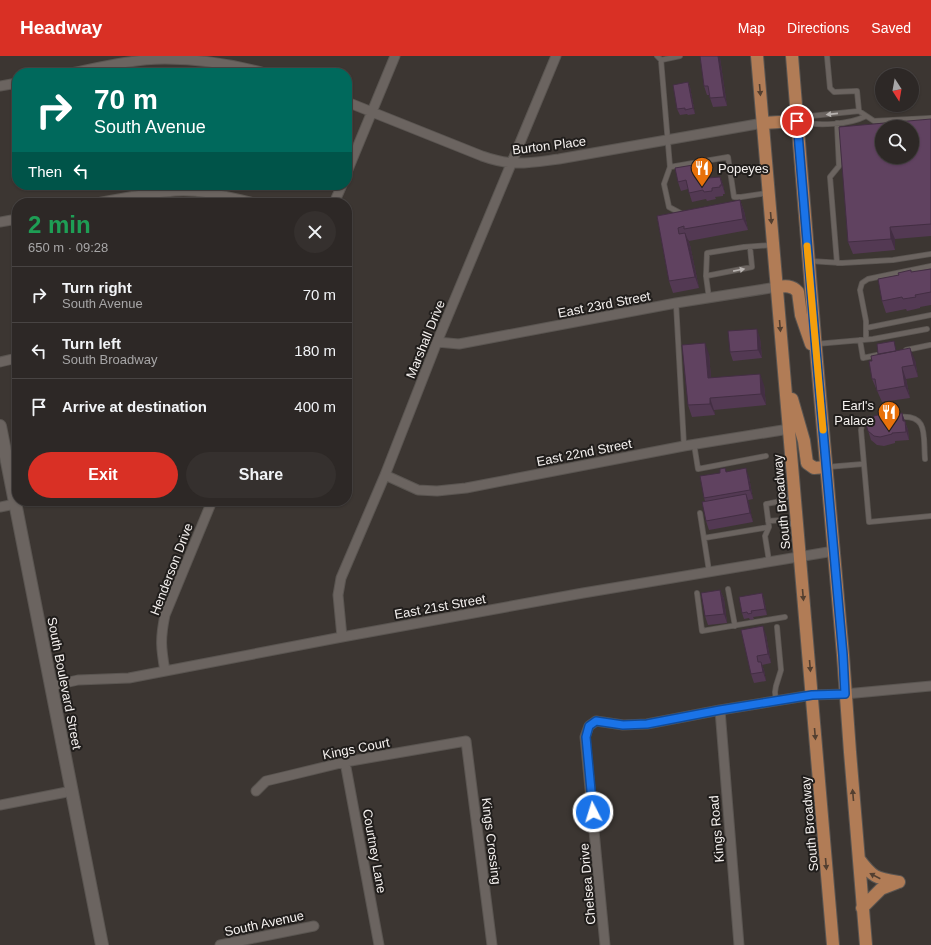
<!DOCTYPE html>
<html lang="en">
<head>
<meta charset="utf-8">
<style>
	body { margin:0; font-family:Arial,sans-serif; background:#35302e; color:#f1f3f6; height:100vh; display:flex; flex-direction:column; font-size:15px; white-space:nowrap }
	* { box-sizing:border-box; margin:0 }
	p { font-size:13px; color:#a7a6a7 }
	.icon { flex:none; width:22px; height:22px; fill:none; stroke:currentColor; stroke-width:2; stroke-linecap:round; stroke-linejoin:round }
	.map { position:relative; flex:1; overflow:hidden }
	.drawer { position:absolute; left:12px; top:142px; width:340px; height:308px; display:flex; flex-direction:column; background:#2d2826; border-radius:16px; box-shadow:0 1px 3px #0004,0 0 0 1px #484443 }
	.drawer>* { flex:none }
	.guide { position:absolute; left:12px; top:12px; width:340px; height:122px; border-radius:16px; box-shadow:0 1px 3px #0004,0 0 0 1px #484443; background:#00695c; color:#fff; overflow:hidden }
	.needle { width:26px; rotate:169deg }
	.buttons { position:absolute; left:875px; top:12px; display:grid; gap:8px }
	.buttons a { display:grid; place-items:center; width:44px; height:44px; border-radius:50%; background:#2d2826; box-shadow:0 1px 3px #0004,0 0 0 1px #484443; font-size:20px }
	.pin { position:absolute; display:grid; place-items:center; width:34px; height:34px; color:#fff; margin:-17px; border:2px solid #fff; border-radius:50%; box-shadow:0 1px 4px #0007 }
	.me { position:absolute; width:44px; margin:-22px; rotate:355deg; stroke-linejoin:round; filter:drop-shadow(0 0 3px #0008) }
	.turn { display:flex; align-items:center; gap:14px; height:84px; padding:0 16px; font-size:18px }
	.turn .icon { width:52px; height:52px; stroke-width:2.5 }
	.turn b { display:block; font-size:28px; line-height:34px }
	.then { display:flex; align-items:center; height:38px; padding:0 16px; background:#0003; gap:8px; font-size:15px }
	.round { display:grid; place-items:center; flex:none; width:42px; height:42px; border-radius:21px; background:#35302e }
	.summary { display:flex; align-items:center; justify-content:space-between; height:68px; padding:0 16px }
	h1 { font-size:24px; font-weight:600; line-height:30px; color:#1e9e55 }
	.button { display:flex; gap:8px; margin-top:auto; padding:8px 16px }
	.button a { flex:1; height:46px; border-radius:24px; background:#d93025; color:#fff; font-size:16px; font-weight:600; line-height:46px; text-align:center }
	.button a+a { background:#35302e; color:#f1f3f6 }
	ul { padding:0; list-style:none }
	li { display:flex; align-items:center; gap:12px; height:56px; padding:0 16px; border-top:1px solid #484443 }
	li div { flex:1 }
	li b { display:block; font-size:15px }
	li em { font-style:normal }
	header { display:flex; align-items:center; gap:24px; box-sizing:border-box; height:56px; padding:0 20px; background:#d93025; color:#fff }
	header strong { font-size:19px }
	nav { display:flex; gap:22px; margin-inline-start:auto; font-size:14px }
	.map>svg:first-child { display:block }
	.lines { fill:none; stroke-linecap:round; stroke-linejoin:round }
	.service-casing { stroke:#5a5551; stroke-width:6 }
	.minor-casing { stroke:#5a5551; stroke-width:11 }
	.secondary-casing { stroke:#5a5551; stroke-width:14 }
	.primary-casing { stroke:#5a5551; stroke-width:14 }
	.service { stroke:#6b6460; stroke-width:4.5 }
	.minor { stroke:#6b6460; stroke-width:9 }
	.secondary { stroke:#6b6460; stroke-width:12 }
	.primary { stroke:#b17c56; stroke-width:12 }
	.wall { fill:#533953 }
	.shaded-wall { fill:#432e43 }
	.building { fill:#604260; stroke:#432e43; fill-rule:evenodd }
	.oneway { fill:#533f30 }
	.oneway2 { fill:#b7b2af }
	.route-casing { stroke:#114b97; stroke-width:10 }
	.route { stroke:#1a73e8; stroke-width:7 }
	.slow { stroke:#f59e0b; stroke-width:7 }
	.labels { text-anchor:middle; stroke-width:4; stroke-linejoin:round; paint-order:stroke }
	.street-label { font-size:13px; fill:#f5f1ef; stroke:#211e1c }
	.poi-label { font-size:13px; fill:#f5f1ef; stroke:#211e1c; text-anchor:start }
</style>
</head>
<body>
<header>
<strong>Headway</strong>
<nav><a>Map</a><a>Directions</a><a>Saved</a></nav>
</header>
<div class="map">
<svg width="931" height="889" viewBox="0 0 931 889">
	<rect width="100%" height="100%" fill="#3c3632"/>
	<g class="lines">
		<!-- service casing -->
		<g class="service-casing">
			<path id="service" d="M657 0 661 4 670 111 728 101 734 141H741L767 137
				M827 0 830 32 834 36 857 35 859 55
				M661 4 680 0
				M797 65 811 60 859 55 874 65 931 62
				M799 66C818 70 849 69 866 60
				M837 67 839 110 830 121 837 207
				M670 111 664 128 669 151 682 158
				M810 205 842 207 893 204 931 198
				M706 220 752 211 750 191
				M709 242 706 220 707 197 744 191 771 189
				M676 247 684 390
				M866 272 931 259
				M866 283V265L860 234 862 227 868 223 931 210
				M860 284 863 302 877 299
				M816 288 873 283 927 273
				M906 294 930 289
				M899 361C929 358 923 380 925 403
				M871 363 862 369 861 374 869 466 931 460
				M694 388 698 413 766 400
				M827 411 863 408
				M700 457 709 515
				M768 465 784 464 794 470
				M704 482 769 471
				M769 505 765 480 769 471 766 448C777 446 786 445 792 436
				M728 533 735 570
				M697 537 702 575 785 561
				M776 645 775 636 776 630 781 614 777 571"/>
		</g>
		<!-- minor casing -->
		<g class="minor-casing">
			<path id="minor" d="M71 17C101 11 134 3 165 3 200 3 232 8 265 17
				M0 30 17 27
				M347 46 482 100C513 111 528 107 559 103L763 67
				M347 116 395 0
				M97 147C122 142 149 137 175 135 202 133 228 141 254 147
				M334 147 342 129
				M0 166 17 163
				M437 286 459 288 676 247 777 231
				M0 306 17 302
				M385 419 418 434 437 435 466 432 684 390 789 373
				M0 451 15 448
				M342 581 338 539 341 522 385 419 437 286 556 0
				M165 615C161 592 160 583 165 559L212 445
				M51 630 78 624 129 622 342 581 583 537 834 495
				M720 654 739 889
				M345 706 379 889
				M256 735 266 725 287 720 345 706 466 685 492 889
				M0 749 72 735
				M220 889 314 870
				M605 889 585 681 589 670 596 665 623 669 647 668 720 654 812 639 845 638 931 630"/>
		</g>
		<!-- secondary casing -->
		<g class="secondary-casing">
			<path id="secondary" d="M0 370 102 889"/>
		</g>
		<!-- primary casing -->
		<g class="primary-casing">
			<path id="primary" d="M757 0 833 889
				M792 0 817 306 843 599 850 696 866 889
				M763 67 797 65
				M777 231C785 230 792 229 798 236L801 259 811 288
				M792 343 804 385 807 407 814 412 826 411
				M859 803C873 822 876 822 899 826
				M862 852 881 833 899 826"/>
		</g>
		<!-- service -->
		<use href="#service" class="service"/>
		<!-- minor -->
		<use href="#minor" class="minor"/>
		<!-- secondary -->
		<use href="#secondary" class="secondary"/>
		<!-- primary -->
		<use href="#primary" class="primary"/>
	</g>
	<!-- wall -->
	<path class="wall" d="M720 2 727 50 713 51 709 39H707L704 30Z
		M688 26 690 31 695 58 688 59 687 58 680 59 677 53Z
		M931 63V180L895 183V194L853 198 848 186Z
		M705 107 708 115 709 122 720 121 723 129 725 138H723V140L715 141 716 143 707 145 706 143 692 146 688 133 681 135 678 126Z
		M740 144 744 155 748 174 689 185 687 182 690 189 699 232 673 237 669 225 657 160Z
		M931 213V249L920 251V252L907 255 906 253 886 257 882 245 899 219Z
		M760 282 762 302 733 305 730 296Z
		M894 285 896 295 915 304 918 321 906 323 910 342 882 346 872 323V305L878 298Z
		M709 298 711 322 764 329 766 349 714 354 715 359 692 361 688 349Z
		M891 355 892 358 902 357 908 374 909 384 895 385V387L884 390 877 389 871 384 866 368 872 363 878 359Z
		M727 416 749 421 753 443 748 444 753 466 709 474 706 465 705 445 704 442Z
		M720 534 724 543 727 567 708 569 705 560Z
		M762 537 764 543 767 559 753 561 754 563 750 564 749 562 744 563 742 557Z
		M741 574 766 579 771 607 762 609 764 614 766 625 754 627 751 618Z"/>
	<!-- shaded-wall -->
	<path class="shaded-wall" d="M718 0H719L720 2 727 50 724 41Z
		M688 26 690 31 695 58 693 52Z
		M705 107 708 115 711 131 708 122Z
		M720 121 723 129 725 138 722 129Z
		M740 144 744 155 748 174 743 163Z
		M890 171 895 183V194L891 183Z
		M685 177 690 189 699 232 695 221Z
		M757 273 760 282 762 302 758 294Z
		M705 287 709 298 712 334 708 322Z
		M910 292 915 304 918 321 914 309Z
		M902 311 906 323 910 342 905 330Z
		M760 318 764 329 766 349 761 338Z
		M710 342 714 354 715 359 710 348Z
		M902 357 908 374 909 384 903 365Z
		M746 412 749 421 753 443 750 434Z
		M746 438 749 447 753 466 750 457Z
		M720 534 724 543 727 567 724 558Z
		M762 537 764 543 767 559 765 553Z
		M763 570 766 579 771 607 768 598Z
		M761 606 764 614 766 625 763 616Z"/>
	<!-- building -->
	<path class="building" d="M700 0H718L724 41 710 42 708 30H704Z
		M688 26 693 52 685 54V52L677 53 673 29Z
		M931 63V168L890 171 891 183 848 186 839 71ZM882 71H912V101H882Z
		M705 107 708 122 720 121 722 129H720V131L712 132V135L704 136 703 134 689 137 686 124 678 126 675 112Z
		M740 144 743 163 684 173V170L678 172 679 178 685 177 695 221 669 225 657 160Z
		M931 213V236L915 239 916 241 903 243 902 241 882 245 878 223 899 219 898 217 911 214V216Z
		M757 273 758 294 730 296 728 275Z
		M894 285 896 295 878 298 877 288Z
		M705 287 708 322 760 318 761 338 710 342V348L688 349 682 289Z
		M910 292 914 309 902 311 905 330 877 335 875 323H872L869 305H872L871 300Z
		M891 355V358L902 357 903 365H905L906 376 892 377V378L880 381 874 380 868 375 866 368 868 360 872 363 874 360 878 359V356Z
		M725 412 726 416 746 412 750 434 704 442 700 420 720 417V413Z
		M746 438 750 457 706 465 702 446Z
		M720 534 724 558 705 560 701 537Z
		M762 537 765 553 751 555 752 557 748 558 747 556 742 557 739 541Z
		M763 570 768 598 757 600 758 606H761L763 616 751 618 741 574Z"/>
	<!-- one-way arrows -->
	<defs><path id="oneway-solid" d="M-6-.8H1V-3.2L6.5 0L1 3.2V.8H-6Z"/></defs>
	<g class="oneway">
		<use href="#oneway-solid" transform="translate(760 34) rotate(85)"/>
		<use href="#oneway-solid" transform="translate(771 162) rotate(85)"/>
		<use href="#oneway-solid" transform="translate(780 270) rotate(85)"/>
		<use href="#oneway-solid" transform="translate(803 539) rotate(85)"/>
		<use href="#oneway-solid" transform="translate(810 610) rotate(85)"/>
		<use href="#oneway-solid" transform="translate(815 678) rotate(85)"/>
		<use href="#oneway-solid" transform="translate(853 739) rotate(-95)"/>
		<use href="#oneway-solid" transform="translate(826 808) rotate(85)"/>
		<use href="#oneway-solid" transform="translate(875 820) rotate(-153)"/>
	</g>
	<g class="oneway2">
		<use href="#oneway-solid" transform="translate(832 58) rotate(174)"/>
		<use href="#oneway-solid" transform="translate(739 214) rotate(-11)"/>
	</g>
	<g class="lines">
		<!-- route casing -->
		<g class="route-casing">
			<path id="route" d="M593 756 586 681 589 670 596 665 623 669 647 668 720 654 812 639 845 638 843 599 817 306 797 65"/>
		</g>
		<!-- route -->
		<use href="#route" class="route"/>
		<!-- slow -->
		<path class="slow" d="M807 190 823 374"/>
	</g>
	<!-- icons -->
	<defs>
		<g id="restaurant-pin" transform="scale(1.15)"><path d="M0 17L-7.5 6A9.5 9.5 0 1 1 7.5 6Z" fill="#e8710a" stroke="#211e1c"/><path d="M-5-6h1v4h1v-4h1v4h1v-4h1v5L-1.5 .5V6h-2V.5L-5-1ZM5-6V6H3V1.5H1.5Q1.5-4 5-6Z" fill="#fff"/></g>
	</defs>
	<g fill-rule="evenodd">
		<use href="#restaurant-pin" x="702" y="112"/>
		<use href="#restaurant-pin" x="889" y="356"/>
	</g>
	<g class="labels">
		<!-- street labels -->
		<g class="street-label">
			<text transform="translate(549 89) rotate(-7)" y="5">Burton Place</text>
			<text transform="translate(604 248) rotate(-11)" y="5">East 23rd Street</text>
			<text transform="translate(425 283) rotate(-68)" y="5">Marshall Drive</text>
			<text transform="translate(584 396) rotate(-11)" y="5">East 22nd Street</text>
			<text transform="translate(781 446) rotate(-95)" y="5">South Broadway</text>
			<text transform="translate(171 513) rotate(-69)" y="5">Henderson Drive</text>
			<text transform="translate(440 550) rotate(-10)" y="5">East 21st Street</text>
			<text transform="translate(65 627) rotate(79)" y="5">South Boulevard Street</text>
			<text transform="translate(356 692) rotate(-11)" y="5">Kings Court</text>
			<text transform="translate(809 768) rotate(-95)" y="5">South Broadway</text>
			<text transform="translate(716 773) rotate(-95)" y="5">Kings Road</text>
			<text transform="translate(492 785) rotate(83)" y="5">Kings Crossing</text>
			<text transform="translate(375 795) rotate(80)" y="5">Courtney Lane</text>
			<text transform="translate(587 828) rotate(-95)" y="5">Chelsea Drive</text>
			<text transform="translate(264 867) rotate(-12)" y="5">South Avenue</text>
		</g>
		<!-- poi labels -->
		<g class="poi-label">
			<text x="718" y="117">Popeyes</text>
			<text x="874" y="354" text-anchor="end">Earl's<tspan x="874" dy="15">Palace</tspan></text>
		</g>
	</g>
</svg>
<div class="buttons">
<a><svg class="needle" viewBox="-14 -14 28 28"><path d="M0-13l5 13h-10z" fill="#e53935"/><path d="M0 13l5-13h-10z" fill="#a7a6a7"/></svg></a>
<a><svg class="icon" aria-label="search" viewBox="0 0 24 24"><circle cx="10" cy="10" r="6"/><path d="M15 15l6 6"/></svg></a>
</div>
<div class="pin" style="left:797px;top:65px;background:#d93025"><svg class="icon" aria-label="arrive" viewBox="0 0 24 24"><path d="M6 21V4h12l-3 4 3 4H6"/></svg></div>
<svg class="me" style="left:593px;top:756px" viewBox="-20 -20 40 40"><circle r="17" fill="#1a73e8" stroke="#fff" stroke-width="3"/><path d="M0-11L8 9 0 5-8 9z" fill="#fff"/></svg>
<div class="guide">
<div class="turn"><svg class="icon" aria-label="right" viewBox="0 0 24 24"><path d="M7 20v-9h11M14 6l5 5-5 5"/></svg><div><b>70 m</b>South Avenue</div></div>
<div class="then">Then<svg class="icon" aria-label="left" viewBox="0 0 24 24"><path d="M17 20v-9H6M10 6l-5 5 5 5"/></svg></div>
</div>
<section class="drawer">
<div class="summary"><div><h1>2 min</h1><p>650 m · 09:28</p></div><a class="round"><svg class="icon" aria-label="close" viewBox="0 0 24 24"><path d="M6 6l12 12M18 6L6 18"/></svg></a></div>
<ul>
<li><svg class="icon" aria-label="right" viewBox="0 0 24 24"><path d="M7 20v-9h11M14 6l5 5-5 5"/></svg><div><b>Turn right</b><p>South Avenue</p></div><em>70 m</em></li>
<li><svg class="icon" aria-label="left" viewBox="0 0 24 24"><path d="M17 20v-9H6M10 6l-5 5 5 5"/></svg><div><b>Turn left</b><p>South Broadway</p></div><em>180 m</em></li>
<li><svg class="icon" aria-label="arrive" viewBox="0 0 24 24"><path d="M6 21V4h12l-3 4 3 4H6"/></svg><div><b>Arrive at destination</b></div><em>400 m</em></li>
</ul>
<div class="button"><a>Exit</a><a>Share</a></div>
</section>
</div>
</body>
</html>
